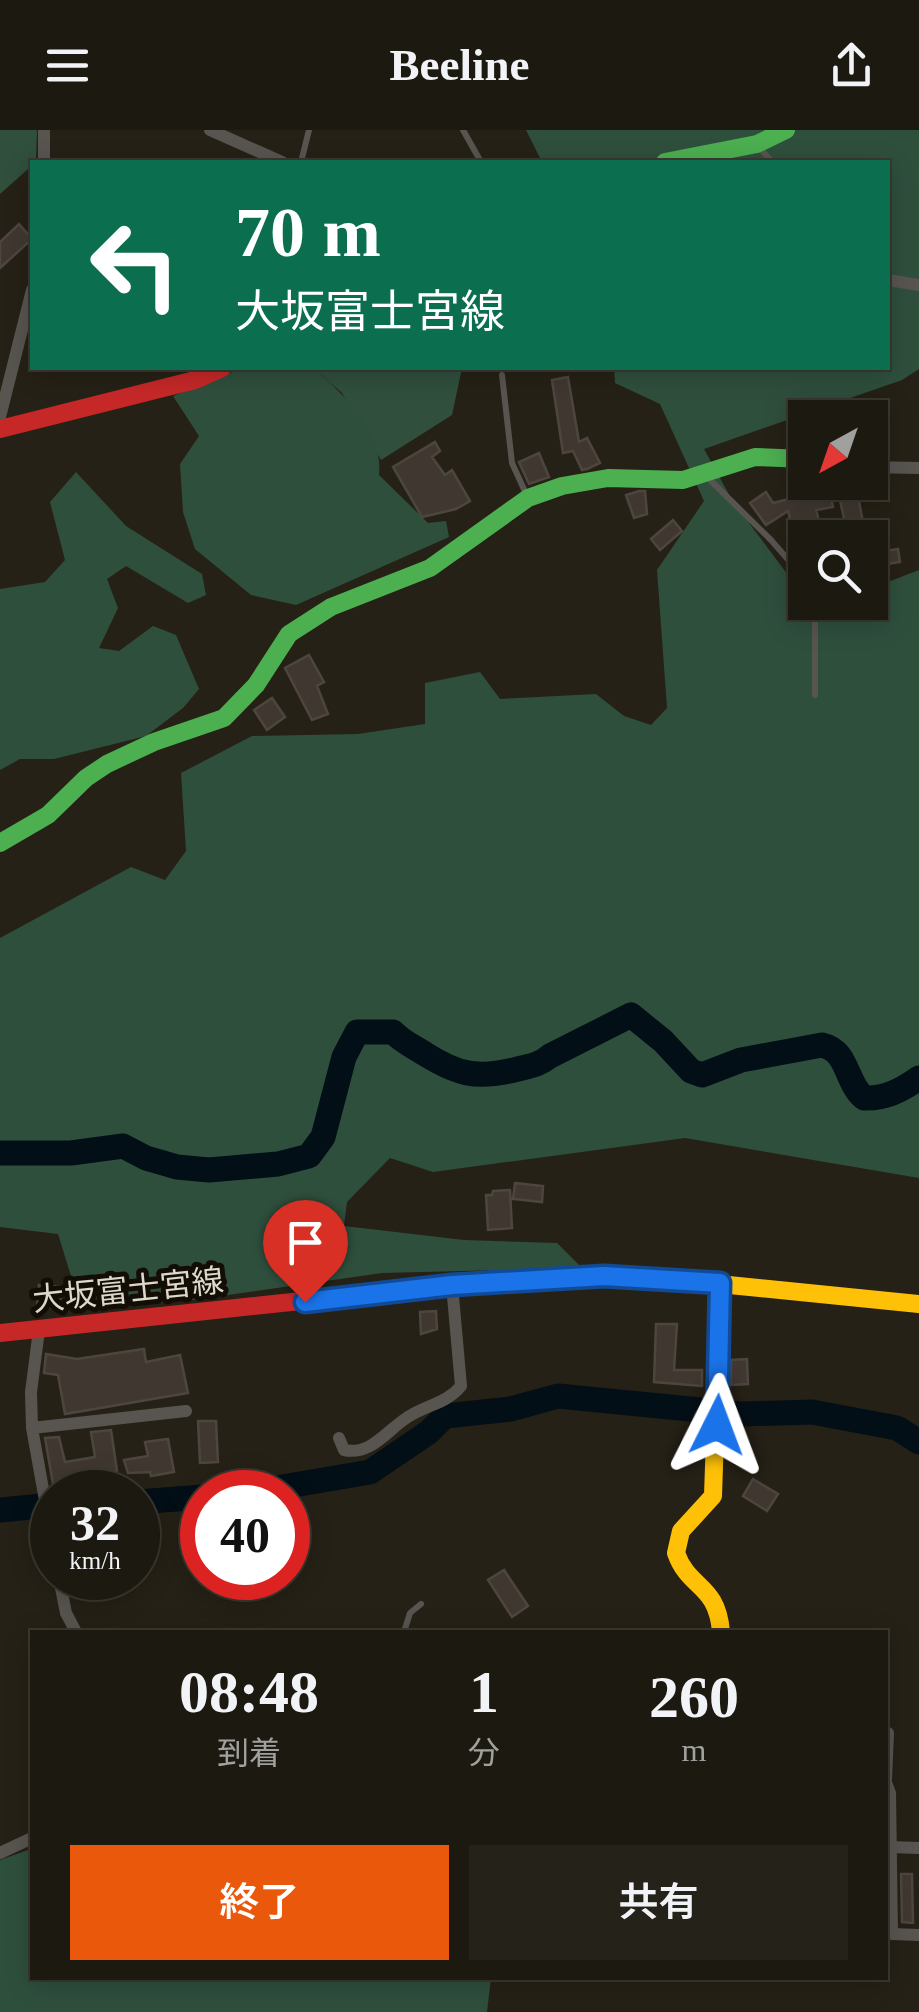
<!DOCTYPE html>
<html lang="ja">
<head>
<meta charset="utf-8">
<style>
	body { margin:0; font-family:"Times New Roman","Noto Sans JP",serif; background:#252219; color:#f1f3f6; height:100vh; display:flex; flex-direction:column; font-size:38px; white-space:nowrap }
	* { box-sizing:border-box; margin:0 }
	p { font-size:32px; color:#a0a09f }
	.icon { flex:none; width:55px; height:55px; fill:none; stroke:currentColor; stroke-width:2; stroke-linecap:round; stroke-linejoin:round }
	.map { position:relative; flex:1; overflow:hidden }
	.side { position:absolute; left:30px; top:1500px; width:858px; height:350px; display:flex; flex-direction:column; background:#1c1910; border-radius:0px; box-shadow:0 5px 25px #0003,0 0 0 2px #3a3830 }
	.side>* { flex:none }
	.banner { position:absolute; left:30px; top:30px; width:860px; height:210px; border-radius:0px; box-shadow:0 5px 25px #0003,0 0 0 2px #3a3830; background:#0b6e4f; color:#fff; overflow:hidden }
	.needle { width:65px; rotate:220deg }
	.buttons { position:absolute; left:788px; top:270px; display:grid; gap:20px }
	.buttons a { display:grid; place-items:center; width:100px; height:100px; border-radius:0px; background:#1c1910; box-shadow:0 5px 25px #0003,0 0 0 2px #3a3830; font-size:50px }
	.speed { position:absolute; left:30px; top:1340px; display:flex; gap:20px; font-size:50px; font-weight:700; text-align:center }
	.speed>* { display:grid; place-content:center; width:130px; height:130px; border-radius:50%; background:#1c1910; box-shadow:0 5px 25px #0003,0 0 0 2px #3a3830; line-height:1 }
	.speed small { font-size:25px; font-weight:400 }
	.speed .limit { border:15px solid #d22; background:#fff; color:#111 }
	.pin { position:absolute; display:grid; place-items:center; width:85px; height:85px; color:#fff; margin:-102px -42px; border-radius:50% 50% 50% 0; rotate:-45deg; box-shadow:0 0 10px #0007 }
	.pin .icon { rotate:45deg }
	.me { position:absolute; width:110px; margin:-55px; rotate:3deg; stroke-linejoin:round; filter:drop-shadow(0 0 8px #0008) }
	.turn { display:flex; align-items:center; gap:35px; height:210px; padding:0 40px; font-size:45px }
	.turn .icon { width:130px; height:130px; stroke-width:2.5 }
	.turn b { display:block; font-size:70px; line-height:85px }
	.eta { display:flex; justify-content:space-evenly; align-items:center; height:170px; text-align:center }
	.eta b { font-size:60px; font-weight:600; line-height:70px }
	.action { display:flex; gap:20px; margin-top:auto; padding:20px 40px }
	.action a { flex:1; height:115px; border-radius:0px; background:#ea580c; color:#fff; font-size:40px; font-weight:600; line-height:115px; text-align:center }
	.action a+a { background:#252219; color:#f1f3f6 }
	header { display:flex; justify-content:space-between; align-items:center; height:130px; padding:0 40px; background:#1c1910; font-size:45px; font-weight:600 }
	.map>svg:first-child { display:block }
	.green { fill:#304f3d }
	.forest { fill:#2f4f3d }
	.lines { fill:none; stroke-linecap:round; stroke-linejoin:round }
	.river { stroke:#030f17; stroke-width:25 }
	.building { fill:#403731; stroke:#4d463f; stroke-width:2.5 }
	.lane { stroke:#585551; stroke-width:6 }
	.street { stroke:#585551; stroke-width:12 }
	.fast { stroke:#4caf50; stroke-width:18 }
	.slow { stroke:#ffc107; stroke-width:18 }
	.jam { stroke:#c62828; stroke-width:18 }
	.route-casing { stroke:#114b97; stroke-width:25 }
	.route { stroke:#1a73e8; stroke-width:18 }
	.labels { text-anchor:middle; stroke-width:10; stroke-linejoin:round; paint-order:stroke }
	.street-label { font-size:32px; fill:#ded8cb; stroke:#120e06 }
</style>
</head>
<body>
<header><svg class="icon" aria-label="menu" viewBox="0 0 24 24"><path d="M4 6h16M4 12h16M4 18h16"/></svg>Beeline<svg class="icon" aria-label="share" viewBox="0 0 24 24"><path d="M12 15V3M7 8l5-5 5 5M5 13v7h14v-7"/></svg></header>
<div class="map">
<svg width="919" height="1882" viewBox="0 0 919 1882">
	<rect width="100%" height="100%" fill="#262116"/>
	<!-- green -->
	<path class="green" d="M0 0H37L36 32 0 64Z
		M313 238H462L452 285 381 330 342 263Z"/>
	<!-- forest -->
	<path class="forest" d="M526 0H919V239L902 250 704 319 732 370 814 480 835 473 870 472V459L919 440V1048L685 1008 433 1042 390 1028 347 1072 344 1096 464 1110 557 1113 582 1138 382 1143 185 1171 81 1178 58 1104 0 1097V808L131 737 165 750 186 721 181 643 252 606 358 604 425 594V553L480 542 500 569 596 564 624 586 651 595 667 578 657 440 704 371 660 274 615 253 614 238H888V32H542Z
		M242 238H313C343 263 384 303 379 345L428 393 446 391 449 407 296 475 251 465 195 419 183 382 180 334 199 306 173 266Z
		M76 342 126 396 202 444 206 465 188 473 126 436 107 449 118 478 99 518 119 521 153 496 176 505 199 559 183 578 146 606 54 629H20L0 640V459L45 452 65 430 50 372Z
		M28 1720 32 1722V1848H491L487 1882H0V1730Z"/>
	<g class="lines">
		<!-- river -->
		<path class="river" d="M0 1023H71L123 1016 146 1028 177 1037 209 1040 278 1034 309 1026 323 1007 344 927 357 902H393C404 913 413 916 425 924 457 944 476 949 514 940 529 936 538 936 550 926L631 885 663 911 691 941 702 945 741 930 822 915C849 921 845 952 864 968 885 969 902 960 919 948
			M253 1362 370 1342 429 1302 445 1286 511 1279 558 1266 741 1284 812 1282 897 1298 919 1312
			M138 1372 202 1367
			M0 1380 52 1375"/>
	</g>
	<!-- building -->
	<path class="building" d="M19 94 32 109 0 138V112Z
		M568 247 579 312 587 308 600 333 587 339 582 340 573 321 563 323 552 250Z
		M435 312 440 321 432 327 445 345 452 340 470 371 456 379 422 387 393 337Z
		M539 323 549 347 529 354 519 332Z
		M829 359 833 377 816 380 824 408H805V432H801L788 381 766 395 750 373 766 362 773 373Z
		M639 361H645L647 384 634 388 626 365Z
		M858 366 866 408H848L840 370Z
		M673 390 682 401 660 420 651 409Z
		M898 419 900 432 875 436 873 423Z
		M309 525 324 552 317 556 328 584 312 590 285 538Z
		M272 568 285 587 267 600 254 580Z
		M515 1053 543 1056 542 1072 513 1069Z
		M510 1060 512 1098 488 1100 486 1065H492L493 1061Z
		M39 1155 73 1158 71 1179 37 1176Z
		M436 1181 437 1199 421 1204 420 1182Z
		M656 1194H677L674 1240H702V1256L654 1252Z
		M144 1219 146 1232 180 1225 188 1263 65 1284 58 1245 44 1243 46 1224 77 1229Z
		M747 1229 748 1254 731 1255V1230Z
		M198 1291H216L218 1332 200 1333Z
		M111 1300 117 1341 53 1354 45 1308 59 1307 65 1332 95 1327 91 1302Z
		M168 1309 174 1342 151 1346 150 1342 128 1343 124 1330 148 1326 145 1312Z
		M753 1349 778 1364 767 1381 743 1366Z
		M504 1440 528 1476 512 1487 488 1450Z
		M901 1744H912L913 1793 902 1792Z"/>
	<g class="lines">
		<!-- lane -->
		<path class="lane" d="M463 0 481 32
			M760 18 772 32
			M301 32 309 0
			M502 245 512 333 527 366
			M706 346 771 410 805 449
			M815 472V565
			M404 1502 410 1483 421 1474"/>
		<!-- street -->
		<path class="street" d="M210 0 282 32
			M44 32V0
			M888 150 919 155
			M0 287 32 160
			M870 337 919 338
			M39 1200 31 1262 32 1298 52 1409
			M32 1298 186 1281
			M339 1308 344 1320C374 1326 389 1296 413 1284 431 1274 448 1272 461 1256L452 1155
			M59 1448 66 1483 76 1502
			M885 1650 890 1663 892 1804 919 1805
			M886 1650 888 1603
			M890 1717 919 1718
			M0 1723 32 1708"/>
		<!-- fast -->
		<path class="fast" d="M665 32 757 14 786 0
			M0 713 48 685 86 648 107 634 154 612 224 588 256 555 289 504 331 477 430 438 528 368 562 356 608 348 683 350 755 327 805 329"/>
		<!-- slow -->
		<path class="slow" d="M574 1148 629 1145 919 1174
			M720 1153 713 1366 681 1401 676 1423C689 1460 717 1453 721 1502"/>
		<!-- jam -->
		<path class="jam" d="M0 299 195 250 222 238
			M0 1203 452 1155 574 1148"/>
	</g>
	<g class="lines">
		<!-- route casing -->
		<g class="route-casing">
			<path id="route" d="M305 1172 452 1155 604 1146 720 1153 717 1295"/>
		</g>
		<!-- route -->
		<use href="#route" class="route"/>
	</g>
	<g class="labels">
		<!-- street labels -->
		<g class="street-label">
			<text transform="translate(128 1160) rotate(-6)" y="11">大坂富士宮線</text>
		</g>
	</g>
</svg>
<div class="buttons">
<a><svg class="needle" viewBox="-14 -14 28 28"><path d="M0-13l5 13h-10z" fill="#e53935"/><path d="M0 13l5-13h-10z" fill="#a0a09f"/></svg></a>
<a><svg class="icon" aria-label="search" viewBox="0 0 24 24"><circle cx="10" cy="10" r="6"/><path d="M15 15l6 6"/></svg></a>
</div>
<div class="speed"><div>32<small>km/h</small></div><div class="limit">40</div></div>
<div class="pin" style="left:305px;top:1172px;background:#d93025"><svg class="icon" aria-label="arrive" viewBox="0 0 24 24"><path d="M6 21V4h12l-3 4 3 4H6"/></svg></div>
<svg class="me" style="left:717px;top:1295px" viewBox="-20 -20 40 40"><path d="M0-17L14 15 0 8-14 15z" fill="#1a73e8" stroke="#fff" stroke-width="4"/></svg>
<div class="banner">
<div class="turn"><svg class="icon" aria-label="left" viewBox="0 0 24 24"><path d="M17 20v-9H6M10 6l-5 5 5 5"/></svg><div><b>70 m</b>大坂富士宮線</div></div>
</div>
<section class="side">
<div class="eta">
<div><b>08:48</b><p>到着</p></div>
<div><b>1</b><p>分</p></div>
<div><b>260</b><p>m</p></div>
</div>
<div class="action"><a>終了</a><a>共有</a></div>
</section>
</div>
</body>
</html>
